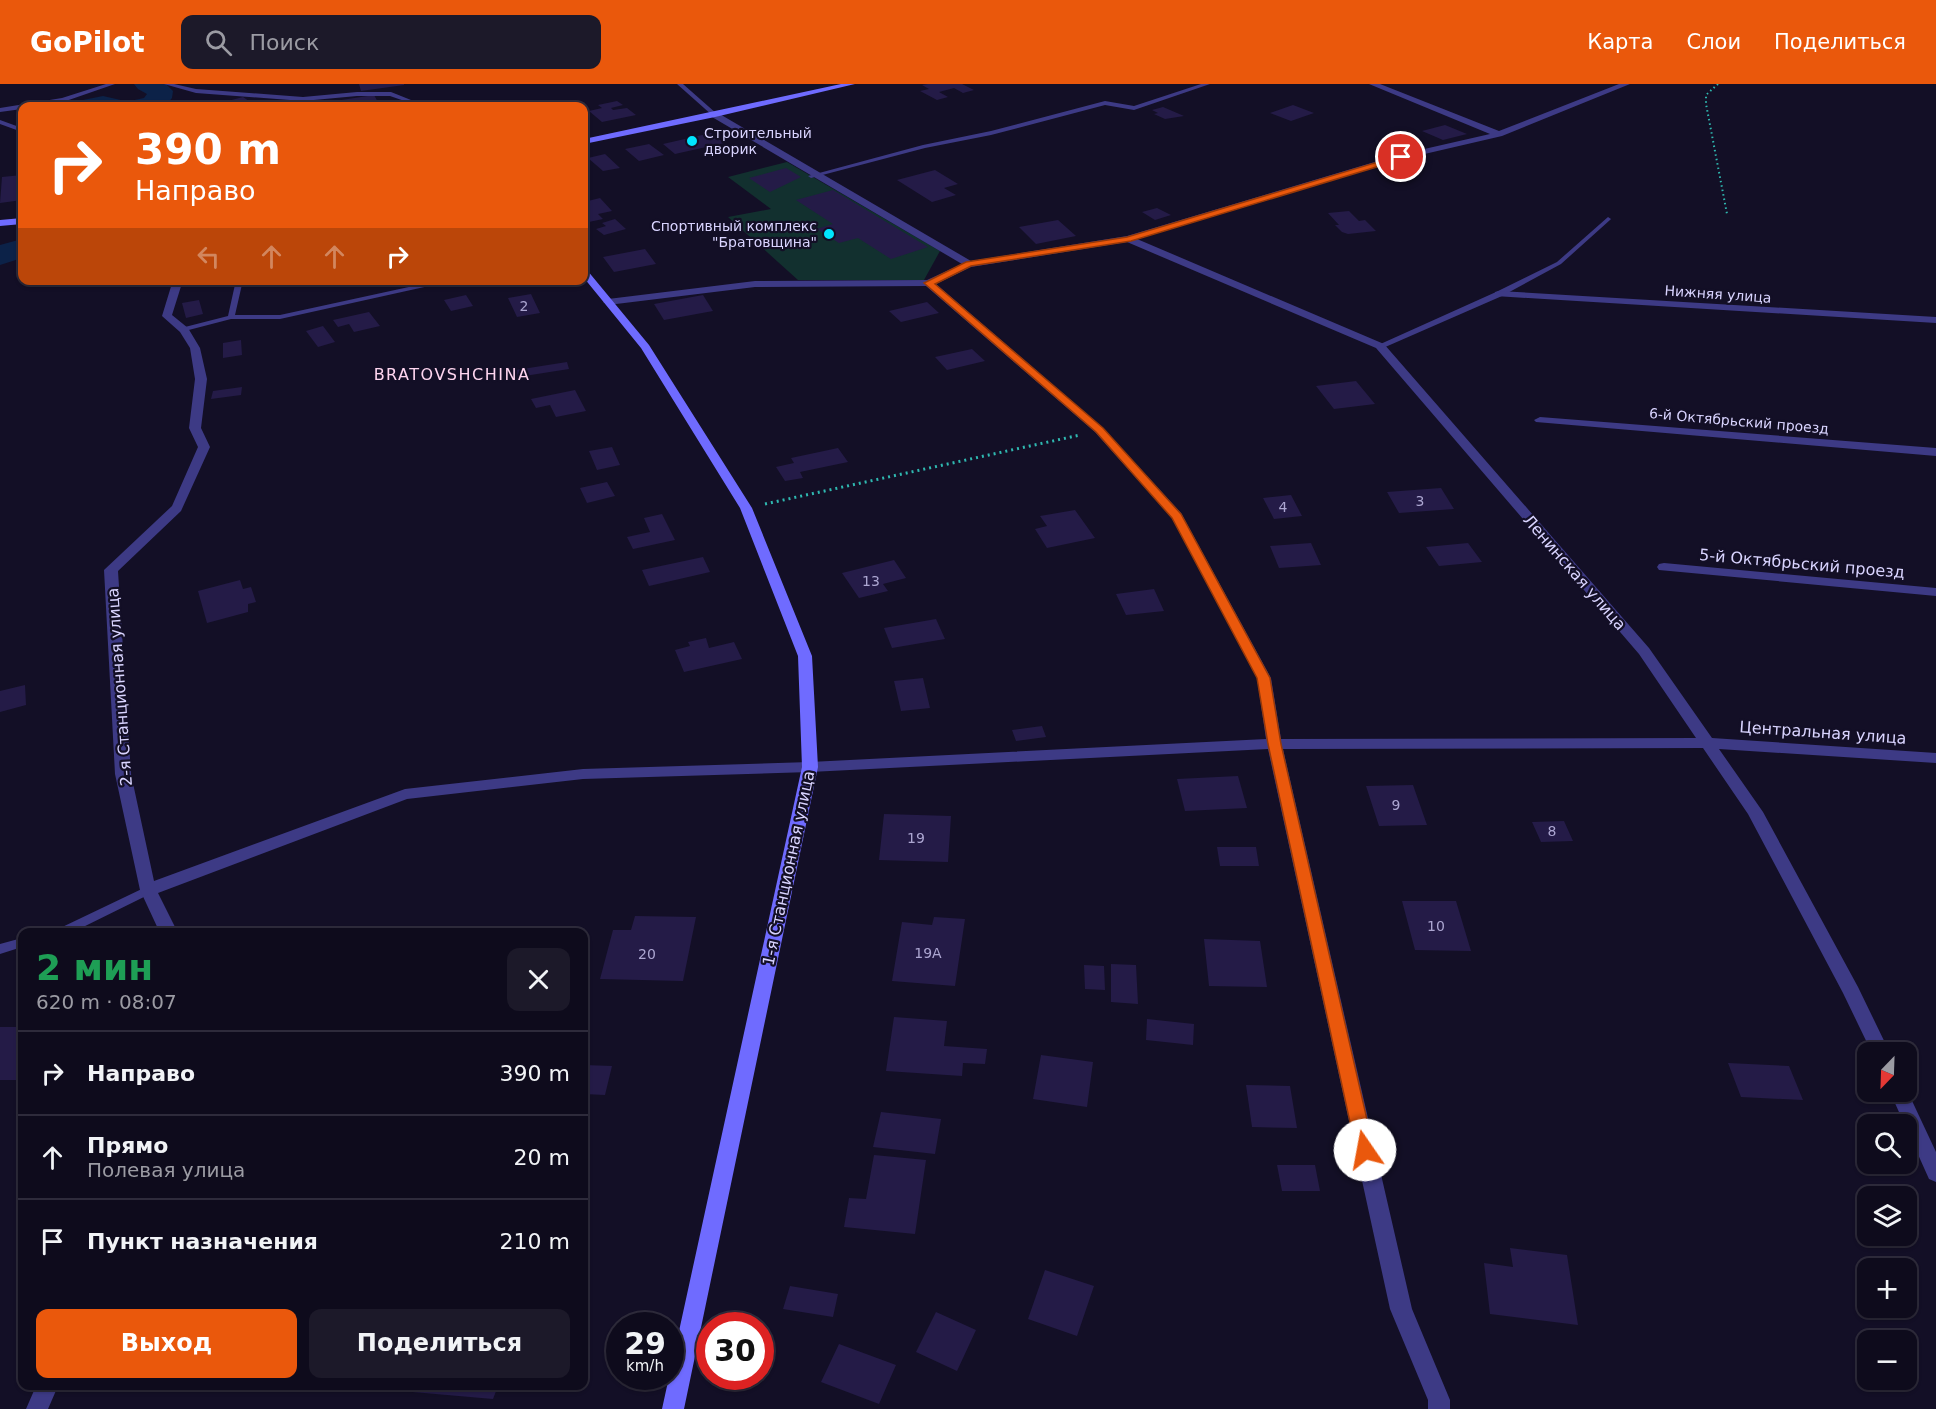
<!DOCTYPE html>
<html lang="ru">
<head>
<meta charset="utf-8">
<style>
	body { margin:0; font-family:"DejaVu Sans",sans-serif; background:#1c1929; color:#f1f3f6; height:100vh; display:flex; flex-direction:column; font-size:22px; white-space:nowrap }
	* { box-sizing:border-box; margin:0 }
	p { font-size:20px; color:#9b9ba3 }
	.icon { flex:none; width:33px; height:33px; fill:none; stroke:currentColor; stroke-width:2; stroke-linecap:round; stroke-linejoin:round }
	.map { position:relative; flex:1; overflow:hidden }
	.drawer { position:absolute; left:18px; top:844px; width:570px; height:462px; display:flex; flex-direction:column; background:#0e0b1c; border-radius:12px; box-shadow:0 2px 4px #0004,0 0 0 2px #2e2b3b }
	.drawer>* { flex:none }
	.guide { position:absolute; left:18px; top:18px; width:570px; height:183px; border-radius:12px; box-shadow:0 2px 4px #0004,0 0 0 2px #2e2b3b; background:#ea580c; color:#fff; overflow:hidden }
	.needle { width:39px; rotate:203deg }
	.tools { position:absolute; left:1857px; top:958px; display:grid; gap:12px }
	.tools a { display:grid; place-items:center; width:60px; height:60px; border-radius:12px; background:#0e0b1c; box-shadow:0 2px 4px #0004,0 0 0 2px #2e2b3b; font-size:30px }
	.speed { position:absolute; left:606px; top:1228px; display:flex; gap:12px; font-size:30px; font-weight:700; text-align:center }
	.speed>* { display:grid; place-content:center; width:78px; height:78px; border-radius:50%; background:#0e0b1c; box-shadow:0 2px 4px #0004,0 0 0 2px #2e2b3b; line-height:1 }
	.speed small { font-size:15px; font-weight:400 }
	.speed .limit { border:9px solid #d22; background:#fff; color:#111 }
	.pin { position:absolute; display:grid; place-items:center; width:51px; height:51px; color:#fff; margin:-26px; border:3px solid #fff; border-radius:50%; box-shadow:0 2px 6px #0007 }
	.me { position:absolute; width:66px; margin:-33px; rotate:348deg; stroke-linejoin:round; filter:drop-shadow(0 0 4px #0008) }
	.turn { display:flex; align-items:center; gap:21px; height:126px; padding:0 18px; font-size:27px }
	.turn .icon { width:78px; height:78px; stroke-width:2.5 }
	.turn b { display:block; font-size:42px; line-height:51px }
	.lanes { display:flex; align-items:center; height:57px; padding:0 18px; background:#0003; justify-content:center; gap:30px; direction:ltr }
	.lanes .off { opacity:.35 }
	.round { display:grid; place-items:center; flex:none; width:63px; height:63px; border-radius:12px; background:#1c1929 }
	.headline { display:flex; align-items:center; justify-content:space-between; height:102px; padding:0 18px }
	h1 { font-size:36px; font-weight:700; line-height:45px; color:#1e9e55 }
	.primary-button { display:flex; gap:12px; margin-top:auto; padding:12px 18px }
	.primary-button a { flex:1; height:69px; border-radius:12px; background:#ea580c; color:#fff; font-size:24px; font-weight:700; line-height:69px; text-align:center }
	.primary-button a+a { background:#1c1929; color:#f1f3f6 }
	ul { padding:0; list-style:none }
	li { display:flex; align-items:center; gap:18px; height:84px; padding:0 18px; border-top:2px solid #2e2b3b }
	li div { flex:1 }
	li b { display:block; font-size:22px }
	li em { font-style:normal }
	header { display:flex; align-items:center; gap:36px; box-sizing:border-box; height:84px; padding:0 30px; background:#ea580c; color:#fff }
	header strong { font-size:28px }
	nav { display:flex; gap:33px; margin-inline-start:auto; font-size:21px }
	.search { width:420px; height:54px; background:#1c1929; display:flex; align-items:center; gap:15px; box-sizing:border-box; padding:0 21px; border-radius:12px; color:#9b9ba3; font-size:22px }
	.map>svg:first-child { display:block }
	.green { fill:#12302f }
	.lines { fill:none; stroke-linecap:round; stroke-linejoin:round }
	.river { fill:#0c2248; fill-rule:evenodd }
	.building { fill:#241b47 }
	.path-far1 { stroke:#2fb8b0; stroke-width:2; stroke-dasharray:1.5 3; stroke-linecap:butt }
	.path { stroke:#2fb8b0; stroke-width:3; stroke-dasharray:2 4; stroke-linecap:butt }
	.lane { fill:#3d3a85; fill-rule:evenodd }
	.street { fill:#3d3a85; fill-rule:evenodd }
	.secondary { fill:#6f6bff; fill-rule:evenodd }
	.route { fill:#ea580c; stroke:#983908; stroke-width:1.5 }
	.poi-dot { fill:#00e5ff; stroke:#130f26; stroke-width:2 }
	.labels { text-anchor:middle; stroke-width:4.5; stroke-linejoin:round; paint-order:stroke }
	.far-poi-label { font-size:14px; fill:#d9d4ff; stroke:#130f26; text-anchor:start }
	.far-street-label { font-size:14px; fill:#d9d4ff; stroke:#130f26 }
	.number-label { font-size:14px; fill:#aca6d1 }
	.far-quarter-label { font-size:16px; letter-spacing:1.5px; fill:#ffd6f0; stroke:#130f26 }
	.street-label { font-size:16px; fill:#d9d4ff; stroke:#130f26 }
</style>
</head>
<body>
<header>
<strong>GoPilot</strong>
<div class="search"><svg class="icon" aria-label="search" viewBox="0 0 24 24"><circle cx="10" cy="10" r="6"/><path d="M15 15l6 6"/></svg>Поиск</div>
<nav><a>Карта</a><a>Слои</a><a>Поделиться</a></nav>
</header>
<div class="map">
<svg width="1936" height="1325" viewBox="0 0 1936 1325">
	<rect width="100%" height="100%" fill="#130f26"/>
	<!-- green -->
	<path class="green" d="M787 78 940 167 924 196H798L728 133 771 125 728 93Z"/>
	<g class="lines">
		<!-- river -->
		<path class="river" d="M134 0H166L173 7 172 14 165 22H74L78 17 103 12 125 17 128 20 130 17 144 14 147 10 138 5Z
			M22 155V174L0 181V161Z"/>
	</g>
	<!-- building -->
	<path class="building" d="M359 0H404V1L361 7Z
		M928 0H962L974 6 963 9 954 4 939 8 948 13 937 16 920 7 929 5 922 1Z
		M374 11 380 22H309V21Z
		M243 13 256 22H209Z
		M617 17 623 21 611 24 613 26 627 24 636 31 602 38 589 27 602 24 598 21Z
		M1293 21 1314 29 1291 37 1270 29Z
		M1163 23 1184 32 1165 35 1154 30 1158 29 1152 26Z
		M1445 41 1467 50 1443 56 1422 47Z
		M711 49 724 59 675 70 663 60Z
		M649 60 664 71 639 77 625 65Z
		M605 70 620 84 603 87 588 74Z
		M786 84 801 93 770 108 749 94Z
		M935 86 958 100 944 104 956 111 932 118 897 96Z
		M22 91V116L0 119 2 93Z
		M833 106 928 163 891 175 858 154 839 159 817 145 833 140 796 116Z
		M600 114 612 127 598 130 603 135 584 139V118Z
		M1157 124 1171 131 1155 136 1142 128Z
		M1349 127 1359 137 1365 136 1376 147 1348 150 1342 148 1335 141H1339L1328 129Z
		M615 135 626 145 604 151 596 145 606 142 602 139Z
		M1058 136 1076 152 1036 160 1019 143Z
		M645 165 656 180 614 188 603 173Z
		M531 210 540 229 517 233 508 214Z
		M466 211 473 222 451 227 444 216Z
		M703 211 713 227 664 236 654 220Z
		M199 216 203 230 186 234 182 219Z
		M927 218 939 229 901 238 889 227Z
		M369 228 380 242 354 248 349 240 338 243 333 236Z
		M323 242 335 258 318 263 306 247Z
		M241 256 242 271 223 274V259Z
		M972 265 985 277 947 286 935 273Z
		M567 278 569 285 518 293 516 286Z
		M1356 297 1375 320 1334 325 1316 302Z
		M242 303 241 311 211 315 213 307Z
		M575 306 586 327 556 333 550 321 536 324 531 315Z
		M612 363 620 381 597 386 589 367Z
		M838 364 848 378 800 388 803 394 785 397 776 383 794 379 791 374Z
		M607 398 615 412 587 419 580 404Z
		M1441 404 1454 425 1399 429 1387 408Z
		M1291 411 1302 432 1274 435 1263 414Z
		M1075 426 1095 454 1047 464 1035 445 1047 442 1040 432Z
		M662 430 675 456 633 465 627 453 650 448 644 434Z
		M1311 459 1321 481 1279 484 1270 462Z
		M1468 459 1482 478 1439 482 1426 463Z
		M703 473 710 488 649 502 642 486Z
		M894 476 906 494 883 500 888 507 859 514 842 489Z
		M240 496 243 505 251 503 256 518 248 520V528L207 539 198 507Z
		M1154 505 1164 527 1126 531 1116 510Z
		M936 535 945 555 892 564 884 544Z
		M706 554 709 564 734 558 742 575 684 588 675 566 690 562 688 558Z
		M923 594 930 624 901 627 894 597Z
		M25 601 26 621 0 628V607Z
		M1042 642 1046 653 1016 657 1012 646Z
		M1238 692 1247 724 1185 727 1177 695Z
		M1413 701 1427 741 1379 742 1366 702Z
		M884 730 951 732 948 778 879 776Z
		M1564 737 1573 757 1541 758 1532 738Z
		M1217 763H1256L1259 782H1220Z
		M1402 817H1456L1471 867 1415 866Z
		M635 832 696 833 683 897 600 895 613 846H631Z
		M934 833 965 835 955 902 892 897 902 838 932 841Z
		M1204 855 1260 857 1267 903 1209 902Z
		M1111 880 1136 881 1138 920 1111 918Z
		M1084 881 1104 882 1105 906 1085 905Z
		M894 933 947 937 944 962 987 965 985 980 963 979 962 992 886 987Z
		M1147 935 1194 940 1193 961 1146 956Z
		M0 943H22V996H0Z
		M1041 971 1093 978 1087 1023 1033 1015Z
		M1728 979 1789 982 1803 1016 1741 1013Z
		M584 981 612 982 605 1011 584 1010Z
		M1246 1001 1290 1002 1297 1044 1252 1043Z
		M881 1028 941 1035 935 1070 873 1063Z
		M874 1071 926 1076 915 1150 844 1143 849 1114 866 1115Z
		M1277 1081H1315L1320 1107H1282Z
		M1510 1164 1567 1171 1578 1241 1490 1230 1484 1179 1513 1183Z
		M1045 1186 1094 1202 1077 1252 1028 1235Z
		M790 1202 838 1210 833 1233 783 1225Z
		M936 1228 976 1246 957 1287 916 1268Z
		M839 1260 896 1281 879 1320 821 1298Z
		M379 1302H498L493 1315 378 1305Z"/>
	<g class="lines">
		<!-- path-far1 -->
		<path class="path-far1" d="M1718 0 1706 11V20L1727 130"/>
		<!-- path -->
		<path class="path" d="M765 420 1080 351"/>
		<!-- lane -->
		<path class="lane" d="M106 0H115L63 18 22 22V25L0 28V24L62 14Z
			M164 0H174L196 5 303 13 357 8H391L426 22H419L390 12H357L303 17 196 9Z
			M677 0H683L717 30V32H713Z
			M1201 0H1210L1134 26 1105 21 991 51 925 64 811 94 808 92 923 61 991 47 1105 17 1134 22Z
			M0 36 22 44V48L0 40Z
			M1608 133 1611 135 1610 136 1561 180 1502 212 1383 264 1376 262 1496 208 1557 178Z
			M236 196H243L235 231H280L441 196H456L280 235H231L181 248V244L228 232Z
			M148 802 152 803 154 806 152 809 71 849H54L56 846Z
			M22 854V863L0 870V860Z"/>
		<!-- street -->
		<path class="street" d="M1369 0H1380L1499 47 1619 0H1630L1502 52 1403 75 1137 155 1384 260 1649 564 1712 654 1936 669V679L1719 665 1763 728 1858 903 1890 969H1872L1843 909 1748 730 1703 664 1283 665 1412 1225 1450 1316V1325H1428V1316L1390 1225 1268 665 810 688 583 695 407 715 158 809 178 849H160L140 806 115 690 104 486 172 422 198 363 189 344 195 295 190 264 180 248 162 232 173 196H183L172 231 188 244 200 264 207 295 201 344 210 363 181 427 118 487 131 690 154 797 405 705 583 685 810 678 1266 655 1257 594 1172 434 1095 348 926 202 755 203 608 221 603 218 608 215 755 197 927 196 962 180 712 33V29H718L971 177 1127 152 1398 71 1490 50ZM1127 158 1376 264 1639 570 1696 654 1281 655 1271 594 1181 429 1103 344 936 200 971 183Z
			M1499 207 1936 233V239L1495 212V208Z
			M1540 333 1936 364V372L1536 338 1534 336Z
			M1664 479 1936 504V512L1659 486 1657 483 1659 480Z
			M1906 1004 1936 1068V1098L1929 1095 1890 1008H1906Z
			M36 1302H58L48 1325H26Z"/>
		<!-- secondary -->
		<path class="secondary" d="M841 0H855L715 33 584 60V55Z
			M22 134V140L0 142V136Z
			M584 185 587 186 649 261 752 424 812 572 818 683 684 1325H662L802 683 798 572 740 424 641 264 584 194Z"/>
	</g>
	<!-- route -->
	<path class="route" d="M1401 71 1405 73 1403 75 1131 157 971 182 935 200 1103 344 1181 430 1270 594 1281 660 1374 1066 1372 1072 1365 1074 1359 1072 1356 1066 1268 660 1257 594 1172 434 1096 348 924 199 966 178 1127 153Z"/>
	<!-- markers -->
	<g class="poi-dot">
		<circle cx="692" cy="57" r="6"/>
		<circle cx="829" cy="150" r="6"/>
	</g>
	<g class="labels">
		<!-- far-poi labels -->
		<g class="far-poi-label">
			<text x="704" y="54">Строительный<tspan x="704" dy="16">дворик</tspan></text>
			<text x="817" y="147" text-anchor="end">Спортивный комплекс<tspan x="817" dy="16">"Братовщина"</tspan></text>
		</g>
		<!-- far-street labels -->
		<g class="far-street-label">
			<text transform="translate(1718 210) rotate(4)" y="5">Нижняя улица</text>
			<text transform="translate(1739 337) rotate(5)" y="5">6-й Октябрьский проезд</text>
		</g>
		<!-- number labels -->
		<g class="number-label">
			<text x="524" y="227">2</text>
			<text x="1420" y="422">3</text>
			<text x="1283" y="428">4</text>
			<text x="871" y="502">13</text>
			<text x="1396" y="726">9</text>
			<text x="1552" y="752">8</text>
			<text x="916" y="759">19</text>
			<text x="1436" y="847">10</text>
			<text x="928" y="874">19А</text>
			<text x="647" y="875">20</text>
		</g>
		<!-- far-quarter labels -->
		<g class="far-quarter-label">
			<text x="452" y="296">BRATOVSHCHINA</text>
		</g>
		<!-- street labels -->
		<g class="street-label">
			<text transform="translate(1802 479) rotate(5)" y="6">5-й Октябрьский проезд</text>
			<text transform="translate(1575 488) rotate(49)" y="6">Ленинская улица</text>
			<text transform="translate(119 603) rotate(-94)" y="6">2-я Станционная улица</text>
			<text transform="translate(1823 648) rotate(4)" y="6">Центральная улица</text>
			<text transform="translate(788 784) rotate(-78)" y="6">1-я Станционная улица</text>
		</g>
	</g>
</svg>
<div class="tools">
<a><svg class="needle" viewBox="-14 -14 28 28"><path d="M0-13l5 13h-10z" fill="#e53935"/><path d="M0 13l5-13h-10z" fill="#9b9ba3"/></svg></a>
<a><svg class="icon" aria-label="search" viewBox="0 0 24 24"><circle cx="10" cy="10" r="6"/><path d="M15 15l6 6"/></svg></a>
<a><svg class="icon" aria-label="layers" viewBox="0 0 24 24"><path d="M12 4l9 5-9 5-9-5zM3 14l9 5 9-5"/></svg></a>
<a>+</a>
<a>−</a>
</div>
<div class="speed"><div>29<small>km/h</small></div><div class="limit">30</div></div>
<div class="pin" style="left:1401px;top:73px;background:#d93025"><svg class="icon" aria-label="arrive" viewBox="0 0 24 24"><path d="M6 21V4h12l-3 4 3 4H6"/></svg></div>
<svg class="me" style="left:1365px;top:1066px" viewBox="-20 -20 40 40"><circle r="19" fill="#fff"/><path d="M0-13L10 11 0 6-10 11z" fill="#ea580c"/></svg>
<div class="guide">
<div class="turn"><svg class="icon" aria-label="right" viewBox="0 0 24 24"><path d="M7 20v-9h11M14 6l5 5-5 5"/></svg><div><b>390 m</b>Направо</div></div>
<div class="lanes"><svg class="icon off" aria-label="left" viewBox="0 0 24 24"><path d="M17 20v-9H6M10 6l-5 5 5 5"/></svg><svg class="icon off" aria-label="ahead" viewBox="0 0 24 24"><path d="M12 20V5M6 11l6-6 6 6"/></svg><svg class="icon off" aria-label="ahead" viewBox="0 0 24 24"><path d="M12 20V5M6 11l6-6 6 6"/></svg><svg class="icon" aria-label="right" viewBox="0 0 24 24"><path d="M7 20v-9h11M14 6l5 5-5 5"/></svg></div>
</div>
<section class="drawer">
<div class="headline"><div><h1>2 мин</h1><p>620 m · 08:07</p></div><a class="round"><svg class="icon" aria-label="close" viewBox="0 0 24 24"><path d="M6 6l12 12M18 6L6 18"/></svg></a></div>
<ul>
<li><svg class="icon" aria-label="right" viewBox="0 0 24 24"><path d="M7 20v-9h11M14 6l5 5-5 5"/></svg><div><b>Направо</b></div><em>390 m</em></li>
<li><svg class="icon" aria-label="ahead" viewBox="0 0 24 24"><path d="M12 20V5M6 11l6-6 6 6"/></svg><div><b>Прямо</b><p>Полевая улица</p></div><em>20 m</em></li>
<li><svg class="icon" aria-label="arrive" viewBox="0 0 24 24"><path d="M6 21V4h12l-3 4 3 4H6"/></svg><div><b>Пункт назначения</b></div><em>210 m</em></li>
</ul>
<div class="primary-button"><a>Выход</a><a>Поделиться</a></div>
</section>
</div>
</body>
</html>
